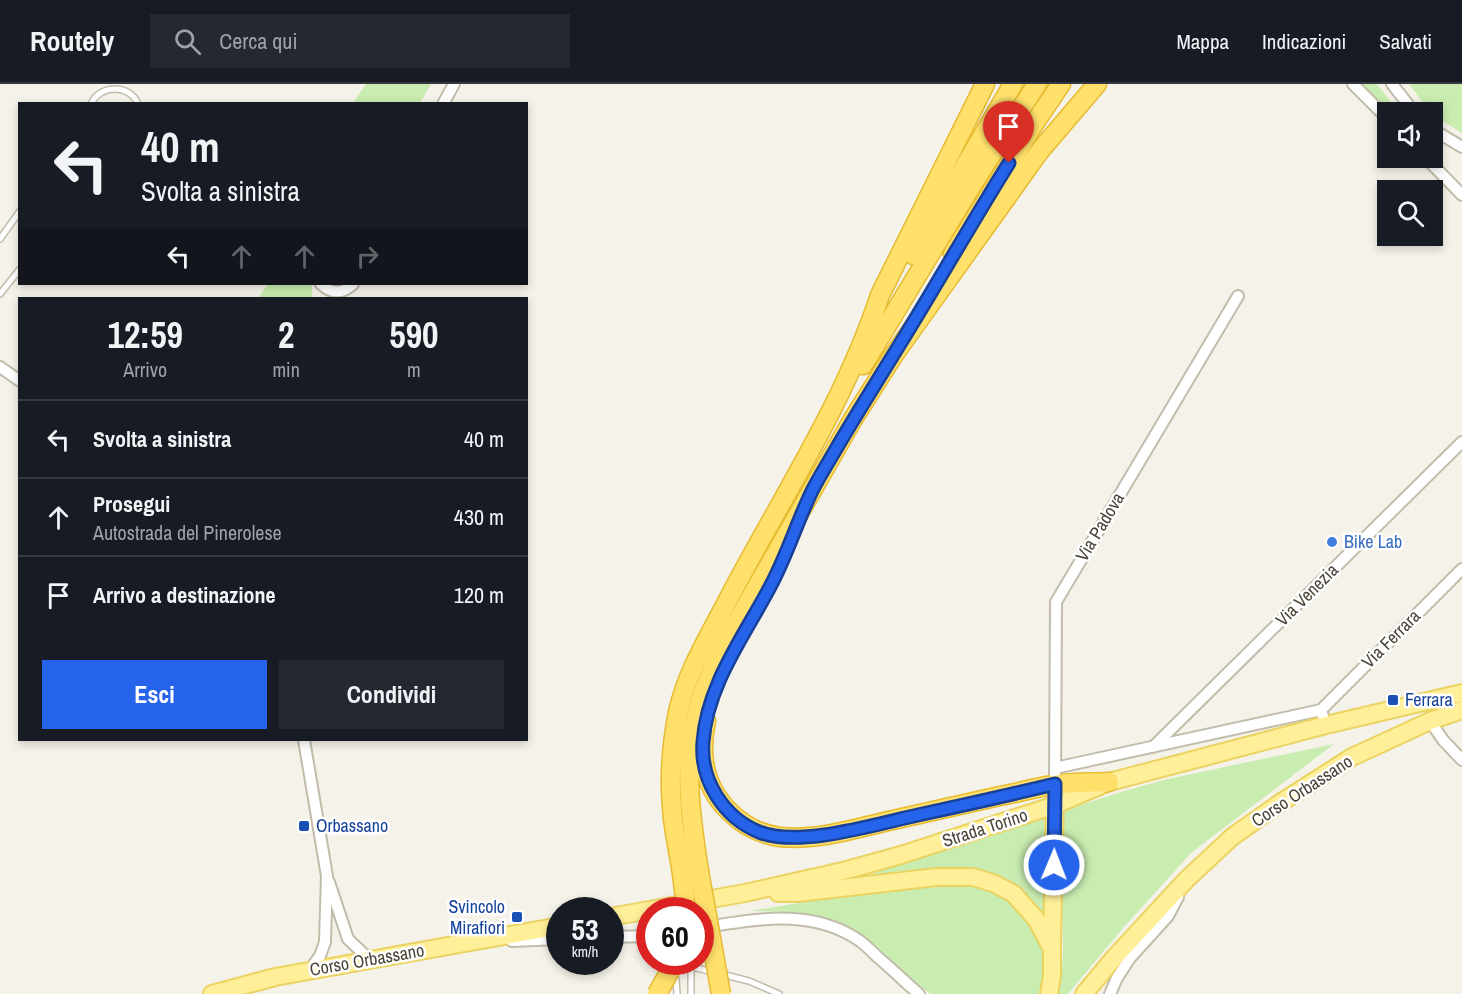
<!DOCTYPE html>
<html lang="it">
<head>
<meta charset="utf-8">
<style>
	body { margin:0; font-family:"Archivo Narrow",sans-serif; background:#242831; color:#f1f3f6; height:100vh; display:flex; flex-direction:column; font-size:22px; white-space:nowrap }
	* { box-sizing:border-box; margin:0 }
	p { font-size:20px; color:#9ea1a6 }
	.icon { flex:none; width:33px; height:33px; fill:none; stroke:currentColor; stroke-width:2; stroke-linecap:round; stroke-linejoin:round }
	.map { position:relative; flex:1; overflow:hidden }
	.drawer { position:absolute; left:18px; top:213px; width:510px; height:444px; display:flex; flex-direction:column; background:#171b24; border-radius:0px; box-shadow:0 3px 9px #0003 }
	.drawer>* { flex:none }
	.top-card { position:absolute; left:18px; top:18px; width:510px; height:183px; border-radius:0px; box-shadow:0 3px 9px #0003; background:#171b24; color:#f1f3f6; overflow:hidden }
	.controls { position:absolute; left:1377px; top:18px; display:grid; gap:12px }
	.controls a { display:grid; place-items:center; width:66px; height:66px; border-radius:0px; background:#171b24; box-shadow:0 3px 9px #0003; font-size:30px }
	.speed { position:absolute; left:546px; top:813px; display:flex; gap:12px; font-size:30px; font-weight:700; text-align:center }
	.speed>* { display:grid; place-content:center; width:78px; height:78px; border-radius:50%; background:#171b24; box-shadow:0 3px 9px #0003; line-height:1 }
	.speed small { font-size:15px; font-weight:400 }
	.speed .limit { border:9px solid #d22; background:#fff; color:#111 }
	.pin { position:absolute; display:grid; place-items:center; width:51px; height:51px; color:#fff; margin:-62px -26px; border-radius:50% 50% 50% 0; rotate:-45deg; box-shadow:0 0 6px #0007 }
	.pin .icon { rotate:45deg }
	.me { position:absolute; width:66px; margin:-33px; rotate:1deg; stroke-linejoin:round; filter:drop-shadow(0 0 4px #0008) }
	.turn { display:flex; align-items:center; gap:21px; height:126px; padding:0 24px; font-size:27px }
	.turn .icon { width:78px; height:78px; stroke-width:2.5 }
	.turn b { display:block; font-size:42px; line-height:51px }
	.lanes { display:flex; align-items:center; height:57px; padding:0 24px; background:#0003; justify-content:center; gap:30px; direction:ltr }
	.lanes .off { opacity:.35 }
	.eta { display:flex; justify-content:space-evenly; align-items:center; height:102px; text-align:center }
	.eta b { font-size:36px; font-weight:700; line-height:42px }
	.action { display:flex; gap:12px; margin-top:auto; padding:12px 24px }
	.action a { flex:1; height:69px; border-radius:0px; background:#2563eb; color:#fff; font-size:24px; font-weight:700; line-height:69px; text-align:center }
	.action a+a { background:#242831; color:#f1f3f6 }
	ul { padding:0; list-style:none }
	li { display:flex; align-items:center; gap:18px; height:78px; padding:0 24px; border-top:2px solid #363941 }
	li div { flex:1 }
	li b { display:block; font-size:22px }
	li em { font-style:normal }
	header { display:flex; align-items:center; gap:36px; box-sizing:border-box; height:84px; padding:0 30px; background:#171b24; border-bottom:2px solid #363941 }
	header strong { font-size:28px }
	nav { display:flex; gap:33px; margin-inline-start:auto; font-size:21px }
	.search { width:420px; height:54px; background:#242831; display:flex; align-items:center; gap:15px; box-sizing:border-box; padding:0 21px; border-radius:0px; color:#9ea1a6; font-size:22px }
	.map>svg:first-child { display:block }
	.green { fill:#c9ecb0 }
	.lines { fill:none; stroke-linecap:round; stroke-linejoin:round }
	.service-casing { stroke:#c2bdab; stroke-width:8 }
	.minor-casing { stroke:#c2bdab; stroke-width:14 }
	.primary-casing { stroke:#ebd362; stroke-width:20 }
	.motorway-casing { stroke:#e7bb32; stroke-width:21 }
	.service { stroke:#fff; stroke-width:5 }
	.minor { stroke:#fff; stroke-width:10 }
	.primary { stroke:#ffef99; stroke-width:16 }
	.motorway { stroke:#ffe06b; stroke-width:18 }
	.motorway-bridge-casing { stroke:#e7bb32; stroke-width:21; stroke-linecap:butt }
	.motorway-bridge { stroke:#ffe06b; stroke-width:18 }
	.route-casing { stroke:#184099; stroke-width:15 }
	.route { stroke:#2563eb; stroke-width:10 }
	.shop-dot { fill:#3f7fe0; stroke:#fff; stroke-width:2 }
	.transit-dot { fill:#1a4fb4; stroke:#fff; stroke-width:2 }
	.labels { text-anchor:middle; stroke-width:5; stroke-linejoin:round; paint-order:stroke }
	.street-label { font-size:18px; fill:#4a4537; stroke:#fff }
	.shop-label { font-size:18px; fill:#366cbe; stroke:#fff; text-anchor:start }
	.transit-label { font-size:18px; fill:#164399; stroke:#fff; text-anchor:start }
</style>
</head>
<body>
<header>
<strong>Routely</strong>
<div class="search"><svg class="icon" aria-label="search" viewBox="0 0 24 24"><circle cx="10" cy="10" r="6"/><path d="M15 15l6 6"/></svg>Cerca qui</div>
<nav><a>Mappa</a><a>Indicazioni</a><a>Salvati</a></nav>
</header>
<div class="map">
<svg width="1462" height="910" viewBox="0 0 1462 910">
	<rect width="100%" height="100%" fill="#f5f3e9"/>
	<!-- green -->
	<path class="green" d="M366 0H431L420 19H353Z
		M1361 0H1377L1399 28H1389Z
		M1409 0H1462V49L1433 31 1432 28H1430Z
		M268 200H312V214H258Z
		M1334 660 1192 768 1124 843 1068 910H1059L1063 872 1062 727 1124 707 1168 695Z
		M1048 731 1046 832 1022 807 1013 800 996 791 975 787 937 786 868 791 983 755Z
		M937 799C949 800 963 798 974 801 1011 808 1040 840 1044 878 1046 889 1044 899 1042 910H930L865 856 849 845 834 837 816 831 794 828 749 827 896 803Z"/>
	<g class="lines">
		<!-- service casing -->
		<g class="service-casing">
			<path id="service" d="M91 20C100 0 130 0 138 20
				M0 155 20 127
				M0 210 20 185
				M678 879 712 888
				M691 882V910
				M674 890 676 895 677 910
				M721 890 749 897 779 910"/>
		</g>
		<!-- minor casing -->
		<g class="minor-casing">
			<path id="minor" d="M1353 0 1388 35
				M1392 0 1414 28
				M443 20 454 0
				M1432 45 1462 63
				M1426 74 1462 111
				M321 200C331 210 343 210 353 200
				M0 283 20 297
				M1321 626 1462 485
				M1430 637 1443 656 1462 676
				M304 656 327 792 325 858 320 872 309 887
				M1153 663 1462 358
				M1055 684 1321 626 1326 641
				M1055 700 1056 518 1238 212
				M329 798 348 855 370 876
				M705 843C759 835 812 824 860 857 868 863 874 870 881 876 894 887 906 899 919 910
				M610 853 650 852
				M512 857 560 855
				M1110 910 1117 894 1130 874 1168 832 1178 813"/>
		</g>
		<!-- primary casing -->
		<g class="primary-casing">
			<path id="primary" d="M778 809H798L936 793H973L993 799 1014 810 1036 835 1052 865V892L1049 910
				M610 833 745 809 847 786 901 771 1055 721 1109 698 1326 641 1462 609
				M1052 864 1055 713
				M212 910 275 893 560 842
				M1084 910 1114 874 1186 796 1232 753 1280 719 1352 673 1430 637 1462 626"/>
		</g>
		<!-- motorway casing -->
		<g class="motorway-casing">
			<path id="motorway" d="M953 170 1034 40 1061 0
				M913 171 1013 0
				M863 281 970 104 1037 0
				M706 637C703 651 702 664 704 678 709 716 742 748 780 753 816 757 858 744 893 736 929 728 964 720 1000 712 1018 709 1036 703 1054 701 1072 698 1091 699 1109 698
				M699 787C690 730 682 674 700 617 706 598 715 580 723 562L853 335 893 272 1039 68 1097 0
				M682 790C679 768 673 745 672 723 669 691 672 659 678 628 687 587 711 549 730 512 782 413 845 318 880 211L985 0"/>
		</g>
		<!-- service -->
		<use href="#service" class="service"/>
		<!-- minor -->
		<use href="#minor" class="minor"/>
		<!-- primary -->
		<use href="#primary" class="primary"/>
		<!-- motorway -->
		<use href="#motorway" class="motorway"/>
		<!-- motorway-bridge casing -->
		<g class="motorway-bridge-casing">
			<path id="motorway-bridge" d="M699 787 721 910
				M682 790 685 814V826
				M657 910 666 894 674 878"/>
		</g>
		<!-- motorway-bridge -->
		<use href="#motorway-bridge" class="motorway-bridge"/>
	</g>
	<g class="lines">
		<!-- route casing -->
		<g class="route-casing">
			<path id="route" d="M1009 79C969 143 932 209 892 273 873 304 854 334 836 365 828 379 819 393 812 407 797 438 787 471 771 501 745 551 707 600 703 658 700 696 723 733 759 748 799 764 876 740 918 731 964 721 1009 711 1055 700L1054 781"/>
		</g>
		<!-- route -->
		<use href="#route" class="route"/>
	</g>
	<!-- markers -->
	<circle class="shop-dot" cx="1332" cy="458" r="6"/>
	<g class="transit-dot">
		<rect x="1387" y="610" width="12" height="12" rx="3"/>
		<rect x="298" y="736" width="12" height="12" rx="3"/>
		<rect x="511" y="827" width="12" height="12" rx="3"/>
	</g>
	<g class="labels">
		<!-- street labels -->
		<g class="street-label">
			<text transform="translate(1100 443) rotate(-59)" y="6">Via Padova</text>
			<text transform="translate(1307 511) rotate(-45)" y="6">Via Venezia</text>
			<text transform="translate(1391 555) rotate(-45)" y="6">Via Ferrara</text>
			<text transform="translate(1302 707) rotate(-33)" y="6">Corso Orbassano</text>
			<text transform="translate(985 744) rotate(-18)" y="6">Strada Torino</text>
			<text transform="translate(367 876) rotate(-10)" y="6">Corso Orbassano</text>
		</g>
		<!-- shop labels -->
		<g class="shop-label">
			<text x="1344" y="464">Bike Lab</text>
		</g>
		<!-- transit labels -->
		<g class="transit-label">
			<text x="1405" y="622">Ferrara</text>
			<text x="316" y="748">Orbassano</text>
			<text x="505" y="829" text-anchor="end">Svincolo<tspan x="505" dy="21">Mirafiori</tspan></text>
		</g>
	</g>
</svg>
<div class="controls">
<a><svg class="icon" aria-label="sound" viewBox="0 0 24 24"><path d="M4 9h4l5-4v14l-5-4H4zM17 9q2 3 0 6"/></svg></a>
<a><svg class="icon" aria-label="search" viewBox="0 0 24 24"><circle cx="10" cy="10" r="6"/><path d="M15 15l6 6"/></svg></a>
</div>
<div class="speed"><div>53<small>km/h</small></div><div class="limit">60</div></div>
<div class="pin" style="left:1009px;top:79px;background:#d93025"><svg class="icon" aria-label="arrive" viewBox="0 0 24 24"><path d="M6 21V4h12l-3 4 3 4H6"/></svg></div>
<svg class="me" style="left:1054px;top:781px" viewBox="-20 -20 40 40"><circle r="17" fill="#2563eb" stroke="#fff" stroke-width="3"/><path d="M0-11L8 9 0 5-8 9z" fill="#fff"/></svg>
<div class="top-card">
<div class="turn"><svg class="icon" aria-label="left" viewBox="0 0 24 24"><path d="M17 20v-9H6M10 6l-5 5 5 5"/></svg><div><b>40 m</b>Svolta a sinistra</div></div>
<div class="lanes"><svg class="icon" aria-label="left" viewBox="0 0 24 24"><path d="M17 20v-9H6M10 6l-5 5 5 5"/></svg><svg class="icon off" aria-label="ahead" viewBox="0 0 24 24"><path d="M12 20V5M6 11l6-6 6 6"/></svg><svg class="icon off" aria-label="ahead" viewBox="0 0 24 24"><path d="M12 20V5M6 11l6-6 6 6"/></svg><svg class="icon off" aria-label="right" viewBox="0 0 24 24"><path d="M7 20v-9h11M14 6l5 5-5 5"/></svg></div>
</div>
<section class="drawer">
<div class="eta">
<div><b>12:59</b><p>Arrivo</p></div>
<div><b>2</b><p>min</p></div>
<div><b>590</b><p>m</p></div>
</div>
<ul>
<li><svg class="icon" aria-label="left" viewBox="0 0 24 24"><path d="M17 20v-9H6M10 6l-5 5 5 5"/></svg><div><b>Svolta a sinistra</b></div><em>40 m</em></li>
<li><svg class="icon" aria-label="ahead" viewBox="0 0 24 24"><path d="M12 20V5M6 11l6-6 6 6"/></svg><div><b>Prosegui</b><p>Autostrada del Pinerolese</p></div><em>430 m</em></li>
<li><svg class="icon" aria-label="arrive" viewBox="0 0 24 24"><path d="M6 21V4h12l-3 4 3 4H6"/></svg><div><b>Arrivo a destinazione</b></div><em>120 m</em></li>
</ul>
<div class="action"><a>Esci</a><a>Condividi</a></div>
</section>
</div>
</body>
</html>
